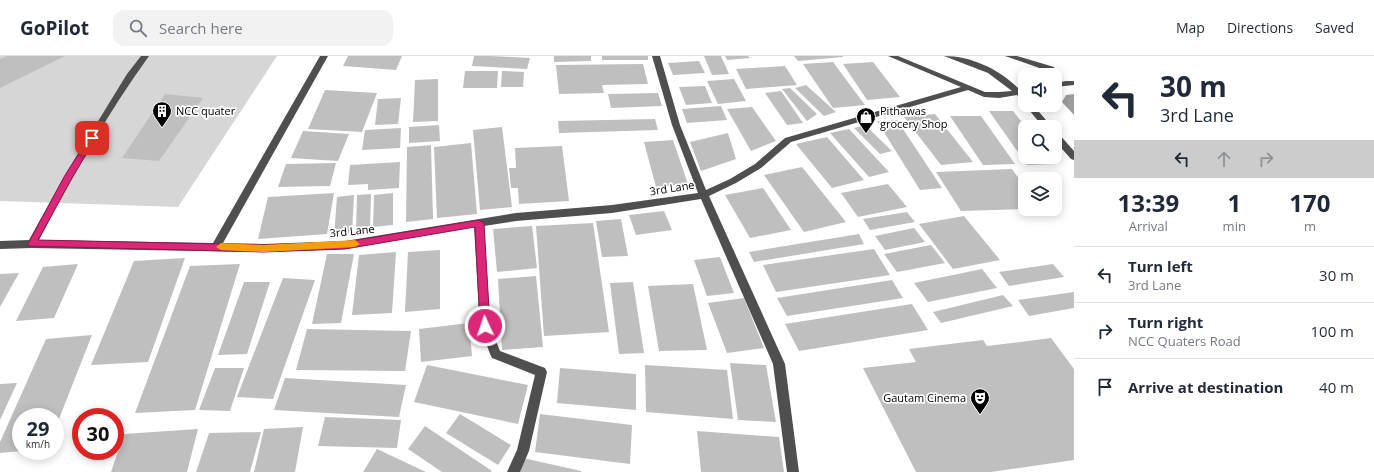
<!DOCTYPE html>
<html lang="en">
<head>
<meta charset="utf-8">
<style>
	body { margin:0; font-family:"Open Sans",sans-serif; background:#f2f2f3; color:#1f2937; height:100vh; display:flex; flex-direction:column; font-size:15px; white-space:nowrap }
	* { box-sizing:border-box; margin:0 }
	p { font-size:13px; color:#747a83 }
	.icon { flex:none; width:22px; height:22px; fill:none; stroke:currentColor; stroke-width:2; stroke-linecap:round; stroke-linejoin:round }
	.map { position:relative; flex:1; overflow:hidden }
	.details { display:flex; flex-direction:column; background:#fff; width:300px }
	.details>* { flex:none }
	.guide { background:#fff; color:#1f2937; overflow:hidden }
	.tools { position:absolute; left:1018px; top:12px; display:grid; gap:8px }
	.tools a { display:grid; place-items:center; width:44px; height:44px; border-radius:8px; background:#fff; box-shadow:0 2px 10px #0003; font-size:20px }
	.speed { position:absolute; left:12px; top:352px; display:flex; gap:8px; font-size:20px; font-weight:700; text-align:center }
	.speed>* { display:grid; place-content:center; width:52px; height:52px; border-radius:50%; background:#fff; box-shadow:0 2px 10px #0003; line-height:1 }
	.speed small { font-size:10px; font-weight:400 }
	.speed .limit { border:6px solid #d22; background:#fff; color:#111 }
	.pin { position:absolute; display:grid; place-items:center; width:34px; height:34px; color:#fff; margin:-17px; border-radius:8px; box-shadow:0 2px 6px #0006 }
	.me { position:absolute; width:44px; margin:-22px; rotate:357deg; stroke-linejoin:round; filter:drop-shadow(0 0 3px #0008) }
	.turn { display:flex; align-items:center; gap:14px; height:84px; padding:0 20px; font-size:18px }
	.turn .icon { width:52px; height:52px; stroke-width:2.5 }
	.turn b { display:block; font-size:28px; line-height:34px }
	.lanes { display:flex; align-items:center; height:38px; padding:0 20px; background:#0003; justify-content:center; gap:20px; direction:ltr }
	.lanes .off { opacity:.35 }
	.eta { display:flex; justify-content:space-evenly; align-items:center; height:68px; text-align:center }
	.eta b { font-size:24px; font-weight:700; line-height:28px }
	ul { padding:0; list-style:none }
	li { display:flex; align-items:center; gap:12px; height:56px; padding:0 20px; border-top:1px solid #e0e1e3 }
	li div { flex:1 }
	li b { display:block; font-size:15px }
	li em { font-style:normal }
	header { display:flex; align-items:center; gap:24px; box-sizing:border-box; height:56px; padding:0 20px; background:#fff; border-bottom:1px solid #e0e1e3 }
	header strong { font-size:19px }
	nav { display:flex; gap:22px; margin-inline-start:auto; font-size:14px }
	.search { width:280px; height:36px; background:#f2f2f3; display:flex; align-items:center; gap:10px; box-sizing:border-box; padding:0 14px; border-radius:12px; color:#747a83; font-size:15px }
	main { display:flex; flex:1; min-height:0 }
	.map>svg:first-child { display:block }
	.green { fill:#d6d6d6 }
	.water { fill:#9d9d9d }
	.building { fill:#bfbfbf }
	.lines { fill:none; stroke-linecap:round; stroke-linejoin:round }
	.minor { fill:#4f4f4f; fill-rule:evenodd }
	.route { fill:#db2777; stroke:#8e194d }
	.slow { fill:#f59e0b }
	.labels { text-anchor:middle; stroke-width:3.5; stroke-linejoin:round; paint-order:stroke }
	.poi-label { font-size:11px; fill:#000; stroke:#fff; text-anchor:start }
	.street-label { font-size:11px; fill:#000; stroke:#fff }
</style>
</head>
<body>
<header>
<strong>GoPilot</strong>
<div class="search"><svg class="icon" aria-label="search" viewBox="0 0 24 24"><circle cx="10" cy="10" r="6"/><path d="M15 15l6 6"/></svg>Search here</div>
<nav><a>Map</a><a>Directions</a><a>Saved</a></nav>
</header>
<main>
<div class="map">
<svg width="1074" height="416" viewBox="0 0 1074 416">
	<rect width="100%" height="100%" fill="#fff"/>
	<!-- green -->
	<path class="green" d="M0 0H277L178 151 0 145Z"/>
	<!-- water -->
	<path class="water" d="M1074 38V59L1062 46 1066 39Z"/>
	<!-- building -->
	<path class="building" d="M7 0H65L0 32V3Z
		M348 0H402L396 14 343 10Z
		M474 0H491L530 2 527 13 472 10Z
		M554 0H591V5L554 6Z
		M602 0H648V4H602Z
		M704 0H721L729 18 712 19Z
		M725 0H748L750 2 727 4Z
		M794 0H843V1L798 5Z
		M699 5 705 17 673 19 668 7Z
		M833 6 865 49 833 52 803 8Z
		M873 6 900 41 867 44 843 8Z
		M643 8 648 28 602 29 604 37 559 38 556 9Z
		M785 10 797 29 746 33 736 13Z
		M465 15H498L497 32H463Z
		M502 15 524 16 523 31H501Z
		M438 23V65L413 66 415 24Z
		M734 23 746 45 718 48 707 25Z
		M806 29 836 56 824 60 795 32Z
		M705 30 712 47 686 49 679 31Z
		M790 32 817 58 807 65 782 33Z
		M325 34 377 37 362 76 308 73Z
		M781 35 803 67 787 69 765 37Z
		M658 37 662 50 611 52 608 38Z
		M165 38 203 42 159 105 122 102Z
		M401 42 398 68 375 69 378 43Z
		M721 50 727 64 687 67 682 53Z
		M752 51 776 85 751 95 727 53Z
		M989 55H1013L1025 70V101H1048L1054 108 1027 109Z
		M935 58 973 106 941 109 904 61Z
		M950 60H981L1015 108 983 109Z
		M655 63 658 74 559 77 558 65Z
		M897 64 942 132 920 134 877 65Z
		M439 69 440 85 409 87V71Z
		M865 69 869 73 892 95 880 98 854 72Z
		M502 71 512 151 480 154 473 74Z
		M401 72 400 92 362 94 365 74Z
		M849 73 889 116 869 121 830 77Z
		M303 75 349 78 338 105 291 102Z
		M728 77 736 103 701 115 690 86Z
		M827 81 864 124 832 132 796 88Z
		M673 84 688 128 656 131 644 86Z
		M471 87 477 158 437 162 434 91Z
		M431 89 433 163 406 166 407 91Z
		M562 90 569 145 519 148 518 132H511L509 112H516L515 92Z
		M400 106 399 132 368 134V128L348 129 350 109Z
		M336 107 330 130 278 131 286 108Z
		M802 111 846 166 804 176 764 119Z
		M1012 113 1025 131V153L961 155 936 116Z
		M888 128 907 151 858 161 841 137Z
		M763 132 791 174 750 182 725 139Z
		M334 137 327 178 258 183 268 141Z
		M393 137V169L373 171 374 139Z
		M371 138 370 173 356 175 357 139Z
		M354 139 352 177 334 179 337 141Z
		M664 155 672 174 636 179 629 159Z
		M907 156 915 166 870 174 863 163Z
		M964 160 1000 204 953 213 919 168Z
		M621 163 628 200 602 201 596 165Z
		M593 167 609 276 544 280 536 170Z
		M532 170 537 212 497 216 493 173Z
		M914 172 925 186 885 194 875 180Z
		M859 178 864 188 754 206 749 196Z
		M931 189 945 207 897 216 884 198Z
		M874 193 890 219 776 236 763 209Z
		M440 194V253L405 256 408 196Z
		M396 196 392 257 352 259 359 199Z
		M327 198H354L341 267 312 268Z
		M720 201 734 237 707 240 694 204Z
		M185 202 148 306 91 309 134 205Z
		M78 208 54 262 16 265 43 211Z
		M240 208 195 354 135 357 190 210Z
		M1053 208 1064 221 1009 230 999 216Z
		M982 213 997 232 928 246 914 227Z
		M19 217 0 251V218Z
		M536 220 543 291 502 294 498 223Z
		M283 222 315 224 273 343 237 341Z
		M892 224 903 242 787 260 777 242Z
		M244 226H270L247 298 218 299Z
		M633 226 644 297 619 298 610 227Z
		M693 228 707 294 659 295 648 230Z
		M1074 236V252L1029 260 1018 244Z
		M1003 239 1013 250 941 267 933 256Z
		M744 242 764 292 727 297 708 247Z
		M912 248 928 274 799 295 785 268Z
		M469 267 472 300 421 306 419 273Z
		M307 273 411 275 405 315 296 314Z
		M92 279 55 373V361H21V395L0 397V386L46 283Z
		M1051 282 1074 313V404L991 416H916L863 312 916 306 909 293 983 284 987 290Z
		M730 307 766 309 776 366 738 364Z
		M427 309 528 329 518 368 414 346Z
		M645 309 727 314 733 363 646 356Z
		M215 312H244L230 355 199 354Z
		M560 312 636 318V354L557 347Z
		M285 322 406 329 399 361 274 354Z
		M17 327 0 364V328Z
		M460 358 511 389 498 409 446 377Z
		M540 358 632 369 630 408 535 396Z
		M325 361 401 364 397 392 318 390Z
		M425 370 492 415 491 416H442L408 393Z
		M303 371 295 416H254L264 373Z
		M198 373 187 416H111L124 378Z
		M697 375 779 381 784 416H701Z
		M261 376 250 416H196L209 377Z
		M377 393 426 416H363Z
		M523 402 581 415V416H520Z"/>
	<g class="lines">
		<!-- minor -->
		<path class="minor" d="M141 0H149C107 58 72 121 39 184L213 187 320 0H328L223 187 263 188 345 185 516 157 612 149 698 137 672 69 652 0H660L680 69 706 134 730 123 755 108 785 82 961 31 888 0H898L985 36H999L1012 35 988 17 944 0C972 0 1001 14 1020 34L1025 33V47L1022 46 1017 39 999 42 984 41 968 34 791 86 761 112 736 127 709 140 785 308 799 416H787L773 308 701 143 612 157 516 165 484 170 490 270 500 295 545 312 547 316 529 395 520 416H507L517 394 535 319 492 302 490 298 480 270 474 171 345 193 263 196 32 192 0 193V185L29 184 65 119 127 18Z
			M1005 0H1017L1054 11 1055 13 1054 15H1048Z
			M1066 25H1074V29L1055 31V27Z
			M1025 49H1033L1052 71H1043Z
			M1055 76 1058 77 1074 95V104L1071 103 1055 85Z"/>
	</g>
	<!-- route -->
	<path class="route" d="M92 80 96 82 72 122 38 184 263 189 345 186 479 164 484 167 490 270 489 273 485 274 482 273 480 270 475 171 345 193 263 196 29 190 28 188 64 121 89 81Z"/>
	<!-- slow -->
	<path class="slow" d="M355 184 360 188 355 191 263 196 221 194 216 191 221 187 263 189Z"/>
	<!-- icons -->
	<defs>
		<g id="building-pin" transform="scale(1)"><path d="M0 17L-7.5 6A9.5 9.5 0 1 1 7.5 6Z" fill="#000" stroke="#fff"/><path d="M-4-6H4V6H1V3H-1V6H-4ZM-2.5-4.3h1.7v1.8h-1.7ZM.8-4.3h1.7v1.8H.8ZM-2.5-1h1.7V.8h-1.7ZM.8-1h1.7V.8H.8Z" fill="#fff"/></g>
		<g id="shop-pin" transform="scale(1)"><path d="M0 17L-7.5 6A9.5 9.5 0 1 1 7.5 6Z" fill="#000" stroke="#fff"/><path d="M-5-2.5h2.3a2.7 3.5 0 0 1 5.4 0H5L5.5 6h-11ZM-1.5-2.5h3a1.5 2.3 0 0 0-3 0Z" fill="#fff"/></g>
		<g id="theatre-pin" transform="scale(1)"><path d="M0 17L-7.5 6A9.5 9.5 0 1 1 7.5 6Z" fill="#000" stroke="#fff"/><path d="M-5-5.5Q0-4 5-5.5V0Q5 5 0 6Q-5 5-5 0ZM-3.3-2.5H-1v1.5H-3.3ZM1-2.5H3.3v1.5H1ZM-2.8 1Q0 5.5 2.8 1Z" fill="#fff"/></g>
	</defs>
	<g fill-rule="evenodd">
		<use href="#building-pin" x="162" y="55"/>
		<use href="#shop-pin" x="866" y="61"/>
		<use href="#theatre-pin" x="980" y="342"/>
	</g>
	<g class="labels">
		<!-- poi labels -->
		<g class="poi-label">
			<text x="176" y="59">NCC quater</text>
			<text x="880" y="59">Pithawas<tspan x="880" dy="13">grocery Shop</tspan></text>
			<text x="966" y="346" text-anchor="end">Gautam Cinema</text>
		</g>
		<!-- street labels -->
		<g class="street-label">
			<text transform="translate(672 132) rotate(-9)" y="4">3rd Lane</text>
			<text transform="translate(352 175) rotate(-6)" y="4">3rd Lane</text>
		</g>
	</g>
</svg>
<div class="tools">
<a><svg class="icon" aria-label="sound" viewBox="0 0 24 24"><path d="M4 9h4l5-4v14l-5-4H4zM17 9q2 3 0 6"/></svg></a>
<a><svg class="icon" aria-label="search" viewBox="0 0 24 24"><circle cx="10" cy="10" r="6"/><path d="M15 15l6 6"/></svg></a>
<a><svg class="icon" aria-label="layers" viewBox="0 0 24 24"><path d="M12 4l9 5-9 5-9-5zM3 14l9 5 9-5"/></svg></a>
</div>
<div class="speed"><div>29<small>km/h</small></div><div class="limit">30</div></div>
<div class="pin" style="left:92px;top:82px;background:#d93025"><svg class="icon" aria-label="arrive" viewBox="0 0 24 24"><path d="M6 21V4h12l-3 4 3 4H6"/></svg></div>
<svg class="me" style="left:485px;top:270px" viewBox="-20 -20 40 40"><circle r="17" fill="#db2777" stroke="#fff" stroke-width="3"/><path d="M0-11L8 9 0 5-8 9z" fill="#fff"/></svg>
</div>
<section class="details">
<div class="guide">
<div class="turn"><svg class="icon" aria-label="left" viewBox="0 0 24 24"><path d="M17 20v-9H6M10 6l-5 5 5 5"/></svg><div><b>30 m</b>3rd Lane</div></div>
<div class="lanes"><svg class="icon" aria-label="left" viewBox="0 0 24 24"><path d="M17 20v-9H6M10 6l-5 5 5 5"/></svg><svg class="icon off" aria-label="ahead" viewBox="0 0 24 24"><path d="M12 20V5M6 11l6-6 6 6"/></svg><svg class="icon off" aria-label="right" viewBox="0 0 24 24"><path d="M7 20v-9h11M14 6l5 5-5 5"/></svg></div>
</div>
<div class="eta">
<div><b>13:39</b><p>Arrival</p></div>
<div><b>1</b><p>min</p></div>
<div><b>170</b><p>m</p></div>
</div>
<ul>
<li><svg class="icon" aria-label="left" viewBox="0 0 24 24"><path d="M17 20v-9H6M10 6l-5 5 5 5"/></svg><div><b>Turn left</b><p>3rd Lane</p></div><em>30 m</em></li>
<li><svg class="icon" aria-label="right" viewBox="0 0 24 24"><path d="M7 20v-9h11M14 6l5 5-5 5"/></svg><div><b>Turn right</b><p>NCC Quaters Road</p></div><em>100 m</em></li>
<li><svg class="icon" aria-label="arrive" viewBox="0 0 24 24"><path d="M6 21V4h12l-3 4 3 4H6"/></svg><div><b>Arrive at destination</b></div><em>40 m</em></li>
</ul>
</section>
</main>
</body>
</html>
